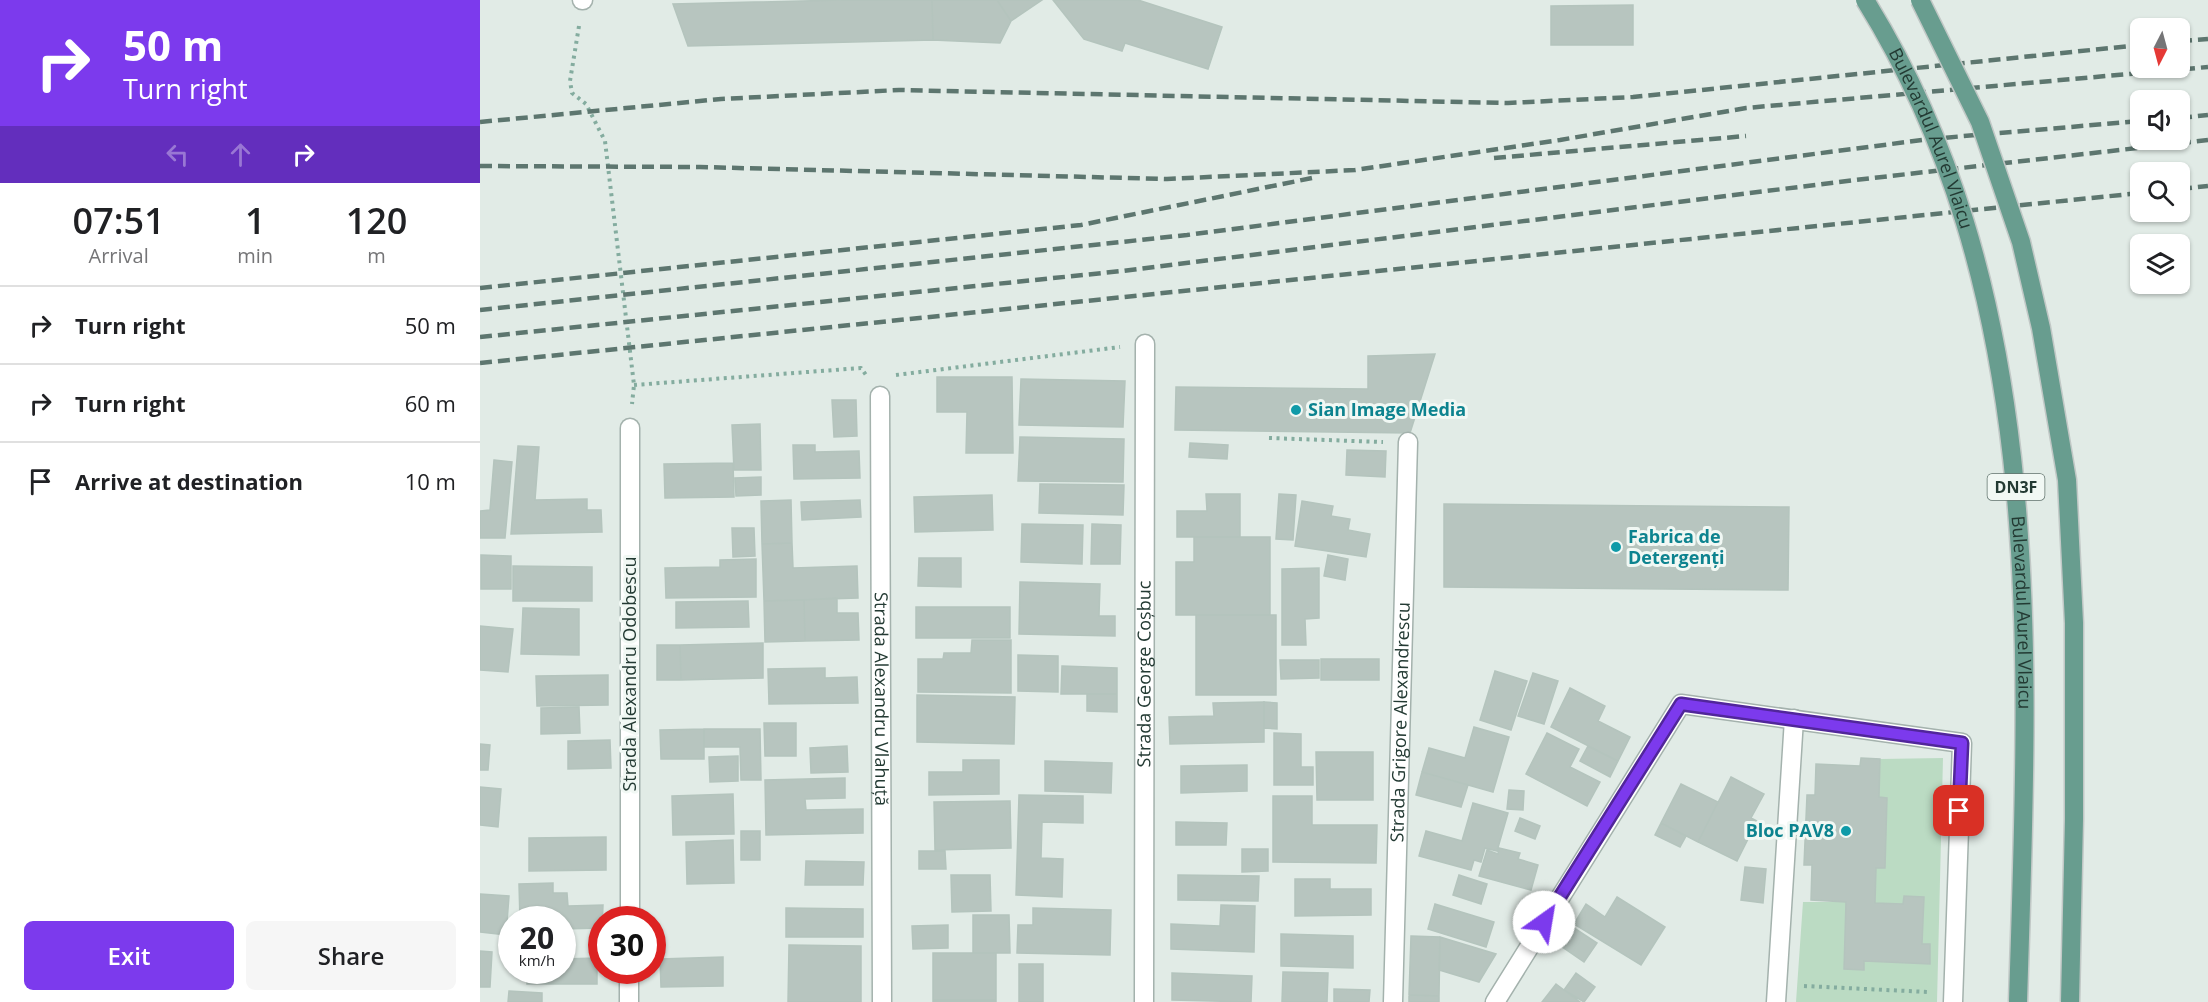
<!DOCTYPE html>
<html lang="en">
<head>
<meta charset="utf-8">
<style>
	body { margin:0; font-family:"Open Sans",sans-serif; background:#f6f6f6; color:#202124; height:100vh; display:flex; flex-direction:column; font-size:22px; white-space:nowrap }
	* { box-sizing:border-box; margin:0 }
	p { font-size:20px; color:#757577 }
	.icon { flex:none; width:33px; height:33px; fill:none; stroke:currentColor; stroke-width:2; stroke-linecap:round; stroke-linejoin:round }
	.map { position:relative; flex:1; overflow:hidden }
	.sheet { display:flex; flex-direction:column; background:#fff; width:480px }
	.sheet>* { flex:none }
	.banner { background:#7c3aed; color:#fff; overflow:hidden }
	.needle { width:39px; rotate:186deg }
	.controls { position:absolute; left:1650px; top:18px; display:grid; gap:12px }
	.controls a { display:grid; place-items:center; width:60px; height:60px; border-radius:9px; background:#fff; box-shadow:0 2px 4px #0004; font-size:30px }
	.speed { position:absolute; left:18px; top:906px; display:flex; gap:12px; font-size:30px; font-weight:700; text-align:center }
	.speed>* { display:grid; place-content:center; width:78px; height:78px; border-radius:50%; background:#fff; box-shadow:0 2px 4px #0004; line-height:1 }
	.speed small { font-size:15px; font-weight:400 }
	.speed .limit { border:9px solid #d22; background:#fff; color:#111 }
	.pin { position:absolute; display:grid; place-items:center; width:51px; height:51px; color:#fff; margin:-26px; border-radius:12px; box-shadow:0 3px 9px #0006 }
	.me { position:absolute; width:66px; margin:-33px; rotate:32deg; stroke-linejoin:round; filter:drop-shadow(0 0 4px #0008) }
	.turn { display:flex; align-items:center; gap:21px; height:126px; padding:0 24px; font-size:27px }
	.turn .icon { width:78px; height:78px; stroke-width:2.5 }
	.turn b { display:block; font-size:42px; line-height:51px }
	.lanes { display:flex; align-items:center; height:57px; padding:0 24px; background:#0003; justify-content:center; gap:30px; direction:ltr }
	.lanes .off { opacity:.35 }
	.eta { display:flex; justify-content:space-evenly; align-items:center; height:102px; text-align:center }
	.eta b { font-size:36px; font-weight:600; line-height:42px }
	.cta { display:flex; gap:12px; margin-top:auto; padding:12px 24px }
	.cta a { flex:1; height:69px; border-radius:9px; background:#7c3aed; color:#fff; font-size:24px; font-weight:600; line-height:69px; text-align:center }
	.cta a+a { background:#f6f6f6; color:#202124 }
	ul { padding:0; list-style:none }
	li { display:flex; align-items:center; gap:18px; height:78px; padding:0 24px; border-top:2px solid #e0e0e0 }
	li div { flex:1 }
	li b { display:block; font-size:22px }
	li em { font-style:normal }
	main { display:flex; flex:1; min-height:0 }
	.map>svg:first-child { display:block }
	.green { fill:#bbdbc3 }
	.building { fill:#b7c5bf; stroke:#b4c4bd; stroke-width:1.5 }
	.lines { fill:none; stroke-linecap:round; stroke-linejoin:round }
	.minor-casing { stroke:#a4b2ad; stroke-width:21 }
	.path { stroke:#84ac9f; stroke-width:4; stroke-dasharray:3 4.5; stroke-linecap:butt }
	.minor { stroke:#fff; stroke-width:18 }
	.rail { stroke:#5d766f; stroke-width:4.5; stroke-dasharray:12 6; stroke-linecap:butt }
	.major-bridge-casing { stroke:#c1c8c6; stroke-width:21; stroke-linecap:butt }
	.major-bridge { stroke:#689d8f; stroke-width:18 }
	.route-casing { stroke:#51269a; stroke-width:15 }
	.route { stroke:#7c3aed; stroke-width:10 }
	.culture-dot { fill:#0f9aa8; stroke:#f1f8f4; stroke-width:2 }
	.labels { text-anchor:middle; stroke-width:6; stroke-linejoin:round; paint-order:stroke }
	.shield { fill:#f1f8f4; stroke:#61736d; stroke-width:1.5 }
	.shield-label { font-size:16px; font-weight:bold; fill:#233a33 }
	.street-label { font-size:18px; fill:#233a33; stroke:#f1f8f4 }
	.culture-label { font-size:18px; font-weight:bold; fill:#0d838f; stroke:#f1f8f4; text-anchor:start }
</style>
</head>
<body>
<main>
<section class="sheet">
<div class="banner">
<div class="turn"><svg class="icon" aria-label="right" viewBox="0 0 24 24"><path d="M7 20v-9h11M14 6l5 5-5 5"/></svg><div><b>50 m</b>Turn right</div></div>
<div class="lanes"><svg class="icon off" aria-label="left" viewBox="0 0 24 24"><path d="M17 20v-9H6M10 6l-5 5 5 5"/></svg><svg class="icon off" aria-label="ahead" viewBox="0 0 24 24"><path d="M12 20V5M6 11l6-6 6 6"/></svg><svg class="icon" aria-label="right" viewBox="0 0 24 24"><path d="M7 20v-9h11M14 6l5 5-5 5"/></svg></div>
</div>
<div class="eta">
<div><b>07:51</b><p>Arrival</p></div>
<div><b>1</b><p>min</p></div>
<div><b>120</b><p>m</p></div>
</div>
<ul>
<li><svg class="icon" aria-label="right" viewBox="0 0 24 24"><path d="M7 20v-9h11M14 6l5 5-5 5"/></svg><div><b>Turn right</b></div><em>50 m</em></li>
<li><svg class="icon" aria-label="right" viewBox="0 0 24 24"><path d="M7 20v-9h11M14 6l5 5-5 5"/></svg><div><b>Turn right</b></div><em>60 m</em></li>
<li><svg class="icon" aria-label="arrive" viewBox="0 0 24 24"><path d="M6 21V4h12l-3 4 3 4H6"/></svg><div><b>Arrive at destination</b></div><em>10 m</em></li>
</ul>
<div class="cta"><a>Exit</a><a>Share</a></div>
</section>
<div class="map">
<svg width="1728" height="1002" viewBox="0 0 1728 1002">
	<rect width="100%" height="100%" fill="#e1ebe6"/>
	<!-- green -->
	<path class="green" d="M1463 758 1457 1002H1316L1323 902H1366L1383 970 1384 961 1450 964V944H1442L1444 897 1424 896 1423 904 1395 903 1396 868H1405L1407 798 1399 797 1400 759Z"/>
	<!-- building -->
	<path class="building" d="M363 0H452L453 40 208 46 193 4Z
		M452 0H517L531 21 520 43 453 40Z
		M517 0H562L531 21Z
		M573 0H658L742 27 728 69 645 43 642 51 604 39Z
		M1153 5V45H1071V6Z
		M955 354 930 433 695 430 696 387 888 389V356Z
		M457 377H532L533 453H486L487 412H457Z
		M541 379 645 381 643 427 539 425Z
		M352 400H376L377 436 354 437Z
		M280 424 281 470H254L252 425Z
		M540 437 644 439 643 482 538 481Z
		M710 443 748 445 747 459 709 457Z
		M313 445H335V452L379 451 380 478 314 479Z
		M38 446 59 447 55 500 107 499V510H121L122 532 31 534Z
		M867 450 906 451 905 477 866 475Z
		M14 460 32 462 25 538H0V511L10 510Z
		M253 463 254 497 185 498 184 464Z
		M281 477V495L256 496 255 478Z
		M560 484 644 485 643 515 559 513Z
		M726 494H760V537H697V511H727Z
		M799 494 816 495 813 540 796 539Z
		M512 495 513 530 435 532 434 497Z
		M311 500 312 543 282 544 281 501Z
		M380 500 381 517 322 520 321 502Z
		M822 501 853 506 851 516 870 519 868 530 890 534 886 557 815 546Z
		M964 504 1309 507 1308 590 964 587Z
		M542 524 603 525 602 564 541 562Z
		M612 524 641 525 640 564H611Z
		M252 528H274L275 556 253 557Z
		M714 537H790V615H696V562H714Z
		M312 543 313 568 377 566 378 598 284 601 282 544Z
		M1 555 31 556V589H1Z
		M848 555 868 559 865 580 844 576Z
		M439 558H481V587L438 586Z
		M276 559V597L186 598 185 568 240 567V560Z
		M33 566 112 567V601H33Z
		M839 568V618L825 619 826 645H802V569Z
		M540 582 620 584 619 616H635V636L539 634Z
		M357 598V613H378L379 640 325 641 324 600Z
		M324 600 325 641 285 642 284 601Z
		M268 601 269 627 196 628V602Z
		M436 607H530V638H436Z
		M43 608 99 609V655L41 654Z
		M716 615H796V695H716Z
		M0 626 33 629 28 672 0 670Z
		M492 640H531V693L438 692V659H463L464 653H491Z
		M283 643V678L201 680 200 645Z
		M177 645H200L201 680H177Z
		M538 655 578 656V692L538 691Z
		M841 659H899V680H841Z
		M800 660H839V678L801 679Z
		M582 666 637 668V694H581Z
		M345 668V678L377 677 378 703 289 704 288 669Z
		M1015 671 1047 681 1031 730 1000 720Z
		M1053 673 1078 681 1064 724 1038 716Z
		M128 675V705L57 706 56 676Z
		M1090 688 1125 706 1118 721 1150 737 1138 761 1071 727Z
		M607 694H637V712L607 711Z
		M437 695 535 697 534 744 437 742Z
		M784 702 797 703V729L784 728Z
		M784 702V742L690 744 689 717 734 716 733 703Z
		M99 707 100 733 61 734V708Z
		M284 723H316V756H285Z
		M994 727 1029 737 1013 792 942 772 949 748 985 758Z
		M224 729H280L281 780H261L260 747H224Z
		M224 729V759H181L180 730Z
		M794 733 821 734V767H833V785H794Z
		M1067 733 1099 749 1090 767 1120 782 1107 806 1046 774Z
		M130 740 131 768 88 769V741Z
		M0 744 10 745 8 770H0Z
		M367 746 368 772 331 773 330 748Z
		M1108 746 1138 761 1130 777 1100 761Z
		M836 752H893V800H837Z
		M258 756V781L230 782 229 757Z
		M1381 758 1400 759 1399 797 1407 798 1405 868H1396L1395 903 1423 904 1424 896 1444 897 1442 944H1450V964L1384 961V970L1364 969 1366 902 1331 900 1332 865H1324L1327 795H1335L1336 764 1380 766Z
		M483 760H519V794L449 795V772H483Z
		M565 761 632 763 631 793 565 791Z
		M767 765V791L701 793V766Z
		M942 772 988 785 981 807 936 795Z
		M1251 777 1284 794 1271 818 1277 821 1257 861 1218 842Z
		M365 778V798L325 799 326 810 383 809V833L286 835 285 780Z
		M1201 784 1238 802 1218 842 1181 823Z
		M0 787 21 789 18 827 0 825Z
		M1029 790 1044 791 1043 810 1027 809Z
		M253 794 254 834 193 835 192 796Z
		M539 795 603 796V823L562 822 561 858 583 859 582 897 536 895Z
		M793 796H832V825H897L896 863 793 862Z
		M530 801 531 848 455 850 454 802Z
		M993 803 1028 813 1017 851 1005 848 1001 862 994 860 991 870 939 856 946 831 982 841Z
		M1040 818 1060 826 1055 839 1035 831Z
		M696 822 747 823 746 845H696Z
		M1181 823 1206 836 1200 847 1175 835Z
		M261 831H280V860H261Z
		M126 837V870L49 871V838Z
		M253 840 254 883 207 884 206 842Z
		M1019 848 1040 853 1038 859 1058 865 1051 890 999 876 1007 850 1018 854Z
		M762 849H788V871L762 872Z
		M439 851H465L466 869H439Z
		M326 861 384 862 383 885H325Z
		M1265 867 1286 869 1283 903 1261 900Z
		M471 875H510L511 911 472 912Z
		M698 875 779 876 778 901 698 900Z
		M979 875 1007 884 1001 904 973 895Z
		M815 879H850V889H891V915L815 916Z
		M73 883V893H87L88 906 123 905 122 928 82 929V920H40L39 884Z
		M0 894 29 896 26 935 0 932Z
		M1137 897 1185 927 1161 965 1094 924 1106 904 1125 917Z
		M955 904 1014 922 1006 947 948 929Z
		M741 905 775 906 774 952 691 949V924L740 926Z
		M306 908 383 909V937H306Z
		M553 908 631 910 630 955 537 953 538 925H553Z
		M493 915H529L530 953H493Z
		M468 925V948L433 949 432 926Z
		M1091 926 1117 943 1104 962 1078 944Z
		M801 934 873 936V968L801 966Z
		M931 936 960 937 959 996 929 995Z
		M960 937 1016 954 999 982 959 970Z
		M309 945 381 946V1002H308Z
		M0 951 12 952 10 987H0Z
		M453 953H516V1000H453Z
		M243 957V986L181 987 180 959Z
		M117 958V984H47V970H82V959Z
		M539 964H563V1002H539Z
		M803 972 848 973 847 1002H802Z
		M692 973 772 976 771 1002 692 1000Z
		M1096 973 1115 987 1104 1002 1084 990Z
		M1076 984 1100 1002H1062Z
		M854 989 890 990 889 1002H854Z
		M29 991 62 993V1002H28Z
		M929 995 959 996V1002H929Z
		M453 1000H516V1002H453Z"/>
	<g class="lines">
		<!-- minor casing -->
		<g class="minor-casing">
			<g id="minor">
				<path d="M102 0H103"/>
				<path id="s1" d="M400 396 402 1002"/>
				<path d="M150 920V428"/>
				<path d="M149 1002V970"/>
				<path id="s2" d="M664 1002 665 344"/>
				<path id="s3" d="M913 1002 928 442"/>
				<path d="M1015 1002 1201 704 1482 743 1473 1002"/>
				<path d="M1296 1002 1314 719"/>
			</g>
		</g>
		<!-- path -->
		<path class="path" d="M99 26 90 81 92 93 106 104 125 141 154 385 152 404
			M416 375 640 347
			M154 385 381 368 386 375
			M789 438 903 442
			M1324 986 1448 992"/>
		<!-- minor -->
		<use href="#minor" class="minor"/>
		<!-- rail -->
		<path class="rail" d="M1700 41 1728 39
			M1700 118 1728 115
			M0 122 241 99 419 90 1028 103 1153 97 1660 45
			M1014 158 1266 136
			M0 166 220 167 687 179 875 170 1080 140 1266 108 1728 67
			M1700 189 1728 186
			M0 288 601 225 832 178
			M0 310 707 235 1450 139 1660 121
			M0 337 642 271 1375 180 1728 140
			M0 363 1660 193"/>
		<!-- major-bridge casing -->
		<g class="major-bridge-casing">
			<g id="major-bridge">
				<path id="s4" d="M1385 0C1571 299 1548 664 1538 1002"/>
				<path d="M1440 0 1500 122 1541 242 1561 328 1587 480 1594 623V819L1590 1002"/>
			</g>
		</g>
		<!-- major-bridge -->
		<use href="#major-bridge" class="major-bridge"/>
	</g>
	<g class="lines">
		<!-- route casing -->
		<g class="route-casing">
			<path id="route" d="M1064 922 1201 704 1482 743 1479 811"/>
		</g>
		<!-- route -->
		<use href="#route" class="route"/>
	</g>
	<!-- markers -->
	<g class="culture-dot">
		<circle cx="816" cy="410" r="6"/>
		<circle cx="1136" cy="547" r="6"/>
		<circle cx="1366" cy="831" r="6"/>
	</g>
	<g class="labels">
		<!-- shield labels -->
		<rect class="shield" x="1507.5" y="474" width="57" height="26" rx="4.5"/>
		<g class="shield-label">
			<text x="1536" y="493">DN3F</text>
		</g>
		<!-- street labels -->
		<g class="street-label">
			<text dy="6" stroke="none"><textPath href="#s4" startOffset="154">Bulevardul Aurel Vlaicu</textPath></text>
			<text dy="6" stroke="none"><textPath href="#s4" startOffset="640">Bulevardul Aurel Vlaicu</textPath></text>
			<text dy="6" stroke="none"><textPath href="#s2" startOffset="328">Strada George Coșbuc</textPath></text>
			<text transform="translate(150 674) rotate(-90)" y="6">Strada Alexandru Odobescu</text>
			<text dy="6" stroke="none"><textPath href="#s1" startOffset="303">Strada Alexandru Vlahuță</textPath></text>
			<text dy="6" stroke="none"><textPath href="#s3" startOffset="280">Strada Grigore Alexandrescu</textPath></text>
		</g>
		<!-- culture labels -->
		<g class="culture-label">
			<text x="828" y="416">Sian Image Media</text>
			<text x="1148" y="543">Fabrica de<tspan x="1148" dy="21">Detergenți</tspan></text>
			<text x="1354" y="837" text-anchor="end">Bloc PAV8</text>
		</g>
	</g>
</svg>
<div class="controls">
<a><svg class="needle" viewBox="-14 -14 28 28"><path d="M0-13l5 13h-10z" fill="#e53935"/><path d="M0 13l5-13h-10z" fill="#757577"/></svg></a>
<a><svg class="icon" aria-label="sound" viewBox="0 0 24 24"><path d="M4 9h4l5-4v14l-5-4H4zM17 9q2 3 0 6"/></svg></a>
<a><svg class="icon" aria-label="search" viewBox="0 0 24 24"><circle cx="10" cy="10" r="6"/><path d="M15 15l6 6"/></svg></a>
<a><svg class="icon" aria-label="layers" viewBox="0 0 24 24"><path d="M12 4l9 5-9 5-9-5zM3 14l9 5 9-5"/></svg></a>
</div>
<div class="speed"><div>20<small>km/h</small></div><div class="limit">30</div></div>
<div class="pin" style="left:1479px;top:811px;background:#d93025"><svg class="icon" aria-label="arrive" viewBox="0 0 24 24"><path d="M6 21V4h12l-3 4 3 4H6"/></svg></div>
<svg class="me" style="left:1064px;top:922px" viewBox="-20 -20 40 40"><circle r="19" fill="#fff"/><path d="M0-13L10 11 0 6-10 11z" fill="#7c3aed"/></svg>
</div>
</main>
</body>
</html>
